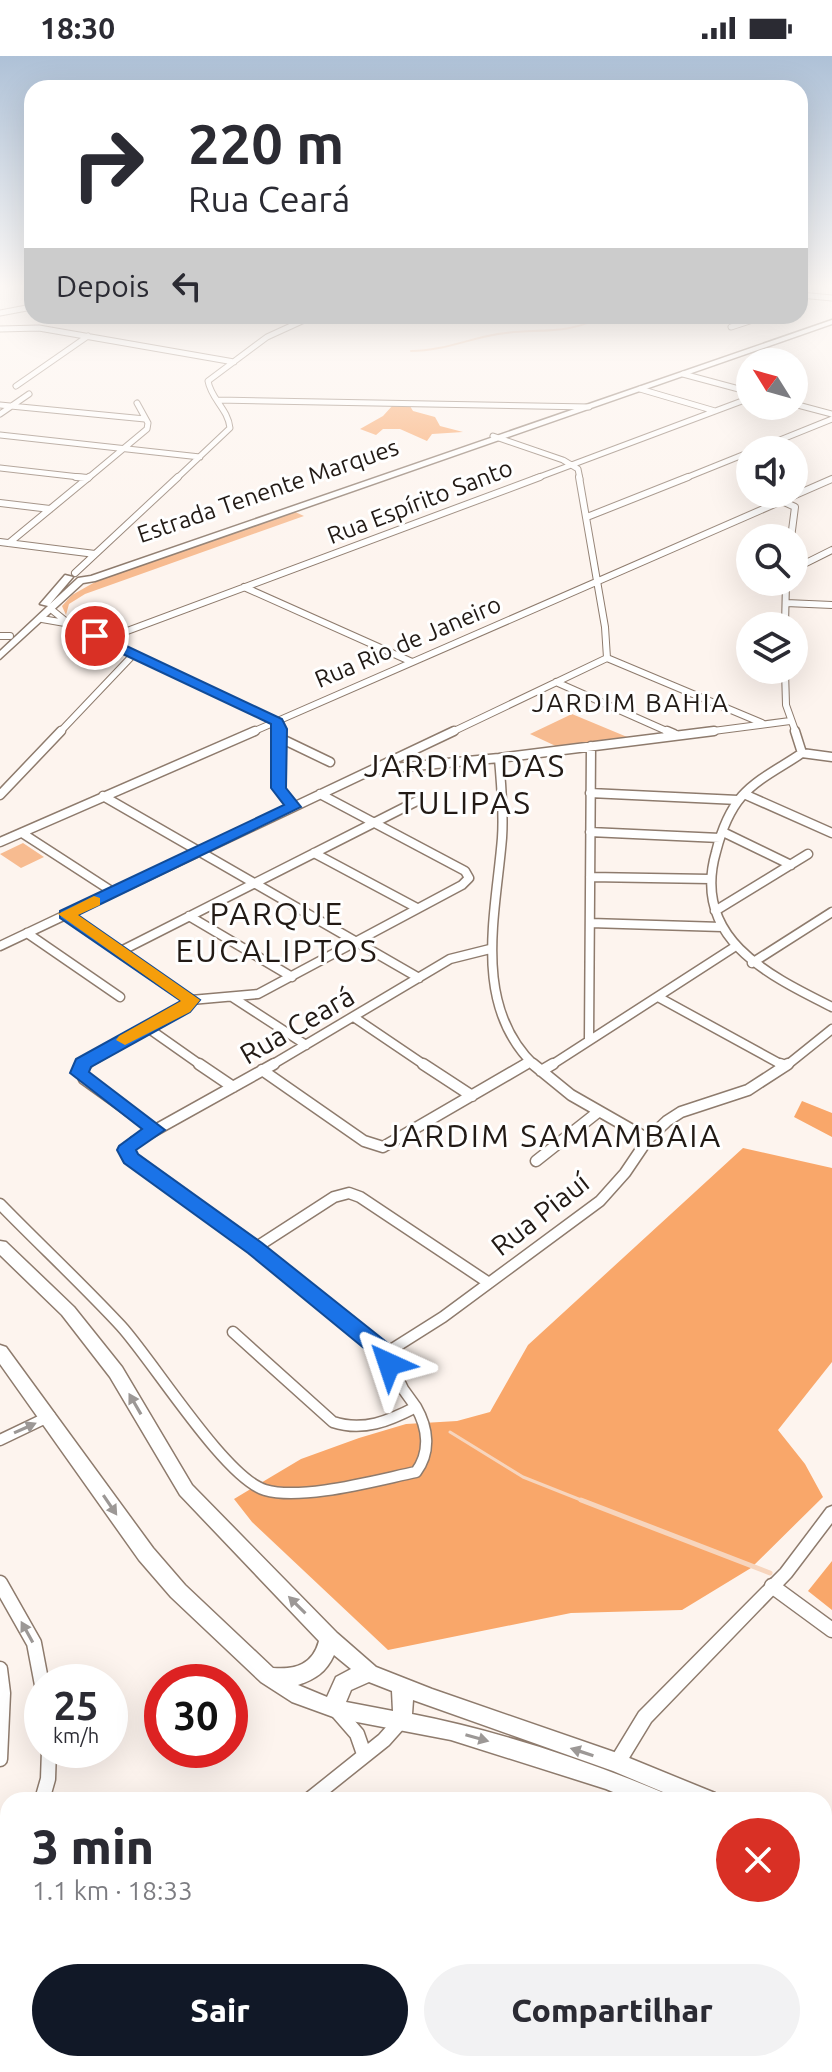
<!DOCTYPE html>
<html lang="pt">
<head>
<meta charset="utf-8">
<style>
	body { margin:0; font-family:Ubuntu,sans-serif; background:#f2f2f3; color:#2b2b33; height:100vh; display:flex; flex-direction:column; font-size:30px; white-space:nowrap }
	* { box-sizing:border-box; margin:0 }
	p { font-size:26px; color:#7c7c81 }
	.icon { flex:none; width:44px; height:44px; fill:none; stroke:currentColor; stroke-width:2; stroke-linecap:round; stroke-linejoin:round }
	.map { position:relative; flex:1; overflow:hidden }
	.panel { position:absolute; left:0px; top:1736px; width:832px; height:280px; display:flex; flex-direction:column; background:#fff; border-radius:24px 24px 0 0; box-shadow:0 8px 32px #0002 }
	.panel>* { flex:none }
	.top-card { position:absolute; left:24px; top:24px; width:784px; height:244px; border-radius:24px; box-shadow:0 8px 32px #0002; background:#fff; color:#2b2b33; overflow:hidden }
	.needle { width:52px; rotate:307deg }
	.tools { position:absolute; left:736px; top:292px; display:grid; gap:16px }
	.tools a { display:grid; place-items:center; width:72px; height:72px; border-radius:50%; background:#fff; box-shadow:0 8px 32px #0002; font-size:40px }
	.speed { position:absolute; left:24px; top:1608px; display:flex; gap:16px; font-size:40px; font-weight:700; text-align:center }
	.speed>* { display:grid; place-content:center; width:104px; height:104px; border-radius:50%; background:#fff; box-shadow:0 8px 32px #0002; line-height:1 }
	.speed small { font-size:20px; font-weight:400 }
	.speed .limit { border:12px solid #d22; background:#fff; color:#111 }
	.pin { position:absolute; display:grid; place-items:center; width:68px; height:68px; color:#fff; margin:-34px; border:4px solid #fff; border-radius:50%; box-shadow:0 2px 8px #0007 }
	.me { position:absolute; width:88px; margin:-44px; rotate:318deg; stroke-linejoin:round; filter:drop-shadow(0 0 6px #0008) }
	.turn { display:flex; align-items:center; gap:28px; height:168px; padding:0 32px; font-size:36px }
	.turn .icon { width:104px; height:104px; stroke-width:2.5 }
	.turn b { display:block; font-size:56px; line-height:68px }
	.then { display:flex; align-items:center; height:76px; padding:0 32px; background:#0003; gap:16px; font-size:30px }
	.round { display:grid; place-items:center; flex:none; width:84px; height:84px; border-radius:42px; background:#f2f2f3 }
	.head { display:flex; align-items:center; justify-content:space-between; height:136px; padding:0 32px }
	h1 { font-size:48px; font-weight:800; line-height:60px }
	.cta { display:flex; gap:16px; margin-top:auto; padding:16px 32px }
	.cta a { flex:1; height:92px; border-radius:48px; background:#111827; color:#fff; font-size:32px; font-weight:800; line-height:92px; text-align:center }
	.cta a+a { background:#f2f2f3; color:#2b2b33 }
	.status { display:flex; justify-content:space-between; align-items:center; height:56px; padding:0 40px; background:#fff; direction:ltr }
	.status svg { height:22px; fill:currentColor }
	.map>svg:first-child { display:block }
	.green { fill:#f7bb90 }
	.forest { fill:#f9a76a }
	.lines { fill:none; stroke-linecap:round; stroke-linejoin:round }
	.stream-far2 { stroke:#f7d5bd; stroke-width:2 }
	.stream-far1 { stroke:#f7d5bd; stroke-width:3 }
	.stream { stroke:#f7d5bd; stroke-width:5 }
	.minor-far4-casing { stroke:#8e7b6d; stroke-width:7 }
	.minor-far3-casing { stroke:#8e7b6d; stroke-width:8 }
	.minor-far2-casing { stroke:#8e7b6d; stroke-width:11 }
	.minor-far1-casing { stroke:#8e7b6d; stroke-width:13 }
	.minor-casing { stroke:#8e7b6d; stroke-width:17 }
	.tertiary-casing { stroke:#8e7b6d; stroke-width:3 }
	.primary-casing { stroke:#8e7b6d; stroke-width:3 }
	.minor-far4 { stroke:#fff; stroke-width:5 }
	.minor-far3 { stroke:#fff; stroke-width:6 }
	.minor-far2 { stroke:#fff; stroke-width:8 }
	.minor-far1 { stroke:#fff; stroke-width:10 }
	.minor { stroke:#fff; stroke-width:14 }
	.tertiary { fill:#fff; fill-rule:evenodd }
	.primary { fill:#fff; fill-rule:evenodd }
	.oneway { fill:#9c9896 }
	.route { fill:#1a73e8; stroke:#114b97; stroke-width:2 }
	.slow { fill:#f59e0b }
	.labels { text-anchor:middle; stroke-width:6; stroke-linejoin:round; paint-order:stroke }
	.far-street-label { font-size:24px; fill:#221a15; stroke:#fff }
	.far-quarter-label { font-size:26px; letter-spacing:2px; fill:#221a15; stroke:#fff }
	.street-label { font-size:28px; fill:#221a15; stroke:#fff }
	.quarter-label { font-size:32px; letter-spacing:2px; fill:#221a15; stroke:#fff }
</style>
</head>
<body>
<div class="status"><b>18:30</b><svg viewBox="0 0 49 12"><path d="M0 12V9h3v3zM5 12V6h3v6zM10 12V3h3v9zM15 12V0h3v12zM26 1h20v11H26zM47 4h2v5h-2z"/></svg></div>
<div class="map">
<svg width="832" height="2016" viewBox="0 0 832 2016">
	<rect width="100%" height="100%" fill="#fdf4ee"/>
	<!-- green -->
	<path class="green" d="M293 455 304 460 85 538 69 548 66 559 62 550 72 539 95 526Z
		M572 658 632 683 560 692 530 678Z
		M23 787 44 801 21 812 0 798Z"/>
	<!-- forest -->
	<path class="forest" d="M393 349 410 350 413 355 435 361 440 370 463 376 432 378 427 385 400 373H383L376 379 360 373 383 360Z
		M802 1045 832 1057V1081L794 1061Z
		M743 1092 832 1112V1306L778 1374 805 1408 823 1441 751 1512 682 1554 571 1557 388 1594 252 1466 234 1443 301 1403 359 1382 406 1368 457 1365 490 1356 528 1289Z
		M832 1505V1554L808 1535Z"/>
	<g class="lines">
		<!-- stream-far2 -->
		<path class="stream-far2" d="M411 295C442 295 468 283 498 278 534 272 569 280 602 260"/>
		<!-- stream-far1 -->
		<path class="stream-far1" d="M450 1376 523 1421 586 1446"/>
		<!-- stream -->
		<path class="stream" d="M581 1444 770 1517"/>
		<!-- minor-far4 casing -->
		<g class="minor-far4-casing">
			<path id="minor-far4" d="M800 239 832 242
				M0 257 32 251
				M459 260H492
				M731 271 765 260
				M0 273 39 272 234 306
				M683 318 750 336
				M16 330 88 280
				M640 333 715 355
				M217 344 589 351
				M794 348 832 358
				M0 349 145 363
				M0 358 29 338
				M0 379 200 401
				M493 380 563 404 578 413 580 423
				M755 394 832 363
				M0 412 88 422
				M87 423 147 373 148 367 137 347
				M176 423 230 372C228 353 211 343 208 325L267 281 313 260
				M534 423 750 342
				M683 423 750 396"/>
		</g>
		<!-- minor-far3 casing -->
		<g class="minor-far3-casing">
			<path id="minor-far3" d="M76 421 88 422
				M579 421 605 571 607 602
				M782 445 795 451 791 482
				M0 447 50 453
				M587 461 688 421
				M0 486 95 498
				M9 487 89 421
				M794 513 832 494
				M75 517 178 421
				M244 531 412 606
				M786 547 832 549
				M52 554 68 567 277 666
				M42 563 65 567
				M785 570 786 526
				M0 580H10
				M103 584 540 421
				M607 602 762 667
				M785 614 786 649 796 677
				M556 626 671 677
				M277 666 280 677
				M59 677 134 598
				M250 677 832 423
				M450 677 607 602
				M698 677 790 665"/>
		</g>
		<!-- minor-far2 casing -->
		<g class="minor-far2-casing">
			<path id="minor-far2" d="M280 675 278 732 293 751
				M667 675 674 678
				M795 675 802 697C782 711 758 722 742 740 729 755 721 776 716 796 691 882 768 919 832 951
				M280 682 330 706
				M802 697 832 701
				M499 702C501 728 504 755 502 782 496 858 471 949 535 1010
				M373 714 499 702 714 675
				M590 737 738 744
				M744 738 832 777
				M0 739 61 675
				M103 740 419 922
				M590 776 720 782
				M723 776 791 809
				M22 777 113 836
				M0 786 255 675
				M314 797 417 852
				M590 821 710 823
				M715 855 808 798
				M66 858 191 944 184 952 83 1010
				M189 860 292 921
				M590 867 722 871
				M27 877 120 941
				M0 890 454 675
				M121 895 419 744
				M752 907 832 856
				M232 941 306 989
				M658 941 784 1010
				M191 944 258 938 462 829 469 822 465 815 320 738
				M355 962 426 1010
				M148 972 202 1010
				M589 984 591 690
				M270 1010 450 903 490 893
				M522 1010 530 1005
				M550 1010 736 890
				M786 1010 832 973"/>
		</g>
		<!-- minor-far1 casing -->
		<g class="minor-far1-casing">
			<path id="minor-far1" d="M87 1008 79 1012 84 1023 155 1074
				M199 1008 233 1031
				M274 1008 134 1086 126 1094 131 1102 255 1192 386 1297
				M423 1008 472 1040
				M533 1008 571 1039 648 1083
				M780 1008 785 1010
				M262 1014 364 1085 383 1091 526 1008
				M541 1015 553 1008
				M536 1105 598 1056
				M0 1148C40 1189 82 1228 121 1270 153 1305 225 1422 265 1434 302 1445 377 1424 416 1416 431 1396 428 1372 416 1351
				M255 1192 334 1141 349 1137 360 1141 489 1227
				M233 1276 333 1366C363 1376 389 1365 416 1351L403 1333 386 1297
				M386 1297 443 1261 600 1145 625 1117 648 1083 667 1065 681 1056 748 1034 788 1008
				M0 1384 50 1360"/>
		</g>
		<!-- minor casing -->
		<g class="minor-casing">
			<path id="minor" d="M0 1527 34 1587 42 1629
				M772 1530 832 1574
				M0 1613 3 1637 0 1703
				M337 1655 357 1678 364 1698
				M42 1744 48 1723 49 1694
				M309 1744 384 1684 400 1666
				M0 1816 8 1805
				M824 1884 832 1847
				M824 1916 832 1918
				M616 2008 635 2016
				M213 2016 214 2008
				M396 2016 397 2008"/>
		</g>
		<!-- tertiary casing -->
		<g class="tertiary-casing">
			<path id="tertiary" d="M832 1450V1467L791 1521 651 1666 623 1712 617 1715 611 1712 609 1707 611 1702 639 1656 781 1513 827 1452Z"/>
		</g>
		<!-- primary casing -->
		<g class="primary-casing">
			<path id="primary" d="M832 264V268L95 525 83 527 0 603V595L48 550 40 548 65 519 73 521 50 548 78 522 91 520Z
				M0 1185 6 1186 74 1251 122 1311 192 1429 337 1577 376 1611 432 1633 617 1697 715 1737 718 1744H682L613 1715 413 1644 412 1658C495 1674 586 1704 664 1737L667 1744H632L606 1733 451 1684 336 1662 292 1646 261 1626 171 1541 139 1504 0 1308V1289L6 1291 153 1492 185 1529 273 1612C296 1614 313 1608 319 1585L180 1439 110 1321 62 1259 0 1199ZM334 1599 351 1613 336 1621 327 1641 298 1629C316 1623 326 1616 334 1599ZM369 1626 392 1635 393 1655 346 1646 351 1634Z
				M824 1782 832 1785V1827L824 1824Z"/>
		</g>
		<!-- minor-far4 -->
		<use href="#minor-far4" class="minor-far4"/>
		<!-- minor-far3 -->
		<use href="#minor-far3" class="minor-far3"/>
		<!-- minor-far2 -->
		<use href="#minor-far2" class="minor-far2"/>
		<!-- minor-far1 -->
		<use href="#minor-far1" class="minor-far1"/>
		<!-- minor -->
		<use href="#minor" class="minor"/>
		<!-- tertiary -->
		<use href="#tertiary" class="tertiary"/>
		<!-- primary -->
		<use href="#primary" class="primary"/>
	</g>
	<!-- one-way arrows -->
	<defs><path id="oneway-solid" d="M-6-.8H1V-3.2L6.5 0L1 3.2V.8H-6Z" transform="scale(2)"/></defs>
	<g class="oneway">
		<use href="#oneway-solid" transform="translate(135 1348) rotate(-120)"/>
		<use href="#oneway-solid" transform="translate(25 1372) rotate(-24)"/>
		<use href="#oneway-solid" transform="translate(110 1449) rotate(56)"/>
		<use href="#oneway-solid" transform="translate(297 1549) rotate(-135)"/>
		<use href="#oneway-solid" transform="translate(27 1576) rotate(-119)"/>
		<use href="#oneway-solid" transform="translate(477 1682) rotate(16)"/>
		<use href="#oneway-solid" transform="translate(582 1696) rotate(-162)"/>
	</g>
	<!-- sky -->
	<linearGradient id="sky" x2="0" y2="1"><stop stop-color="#aec1d7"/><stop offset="0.45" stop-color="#fefaf7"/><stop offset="1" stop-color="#fefaf7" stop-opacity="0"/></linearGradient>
	<rect width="832" height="510" fill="url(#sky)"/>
	<!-- route -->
	<path class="route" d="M91 577H99L282 663 287 673 286 732 301 751 78 859 200 944 190 956 91 1011 89 1016 165 1074 136 1094 138 1098 262 1187 394 1292 400 1308 397 1314 389 1317 381 1314 376 1302 248 1197 124 1107 117 1094 119 1090 142 1073 70 1017 76 1003 181 945 60 862V855L284 749 271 732V668L91 583Z"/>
	<!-- slow -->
	<path class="slow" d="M94 840 100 842V849L78 859 200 944 190 956 125 989 116 984 119 980 181 945 58 858Z"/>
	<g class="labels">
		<!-- far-street labels -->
		<g class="far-street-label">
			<text transform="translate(268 435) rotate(-19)" y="8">Estrada Tenente Marques</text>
			<text transform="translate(420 446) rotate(-21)" y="8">Rua Espírito Santo</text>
			<text transform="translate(408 586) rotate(-23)" y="8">Rua Rio de Janeiro</text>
		</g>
		<!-- far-quarter labels -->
		<g class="far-quarter-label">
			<text x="631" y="656">JARDIM BAHIA</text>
		</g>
		<!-- street labels -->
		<g class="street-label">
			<text transform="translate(297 969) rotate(-30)" y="10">Rua Ceará</text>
			<text transform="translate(540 1158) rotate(-38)" y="10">Rua Piauí</text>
		</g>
		<!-- quarter labels -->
		<g class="quarter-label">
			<text x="465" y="721">JARDIM DAS<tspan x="465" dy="37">TULIPAS</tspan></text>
			<text x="277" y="869">PARQUE<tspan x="277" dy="37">EUCALIPTOS</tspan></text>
			<text x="553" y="1091">JARDIM SAMAMBAIA</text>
		</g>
	</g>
</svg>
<div class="tools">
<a><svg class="needle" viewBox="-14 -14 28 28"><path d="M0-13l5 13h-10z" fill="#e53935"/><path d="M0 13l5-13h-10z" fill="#7c7c81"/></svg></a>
<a><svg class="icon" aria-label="sound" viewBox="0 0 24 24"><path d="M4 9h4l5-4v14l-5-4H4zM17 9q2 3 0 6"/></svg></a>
<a><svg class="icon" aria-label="search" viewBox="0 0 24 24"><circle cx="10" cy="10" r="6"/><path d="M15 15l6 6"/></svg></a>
<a><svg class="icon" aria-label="layers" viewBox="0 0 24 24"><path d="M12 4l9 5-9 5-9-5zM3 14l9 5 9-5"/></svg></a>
</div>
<div class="speed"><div>25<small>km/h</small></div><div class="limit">30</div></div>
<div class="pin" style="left:95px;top:580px;background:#d93025"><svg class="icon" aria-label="arrive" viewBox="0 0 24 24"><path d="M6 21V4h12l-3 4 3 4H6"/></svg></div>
<svg class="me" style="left:389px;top:1308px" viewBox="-20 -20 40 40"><path d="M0-17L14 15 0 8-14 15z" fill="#1a73e8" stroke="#fff" stroke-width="4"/></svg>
<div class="top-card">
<div class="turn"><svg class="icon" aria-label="right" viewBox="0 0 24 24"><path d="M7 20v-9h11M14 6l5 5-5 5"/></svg><div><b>220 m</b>Rua Ceará</div></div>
<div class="then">Depois<svg class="icon" aria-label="left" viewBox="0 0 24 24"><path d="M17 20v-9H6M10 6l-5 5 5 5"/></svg></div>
</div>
<section class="panel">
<div class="head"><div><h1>3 min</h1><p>1.1 km · 18:33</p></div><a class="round" style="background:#d93025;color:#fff"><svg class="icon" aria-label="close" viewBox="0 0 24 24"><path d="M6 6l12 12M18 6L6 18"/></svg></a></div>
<div class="cta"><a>Sair</a><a>Compartilhar</a></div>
</section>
</div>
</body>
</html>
